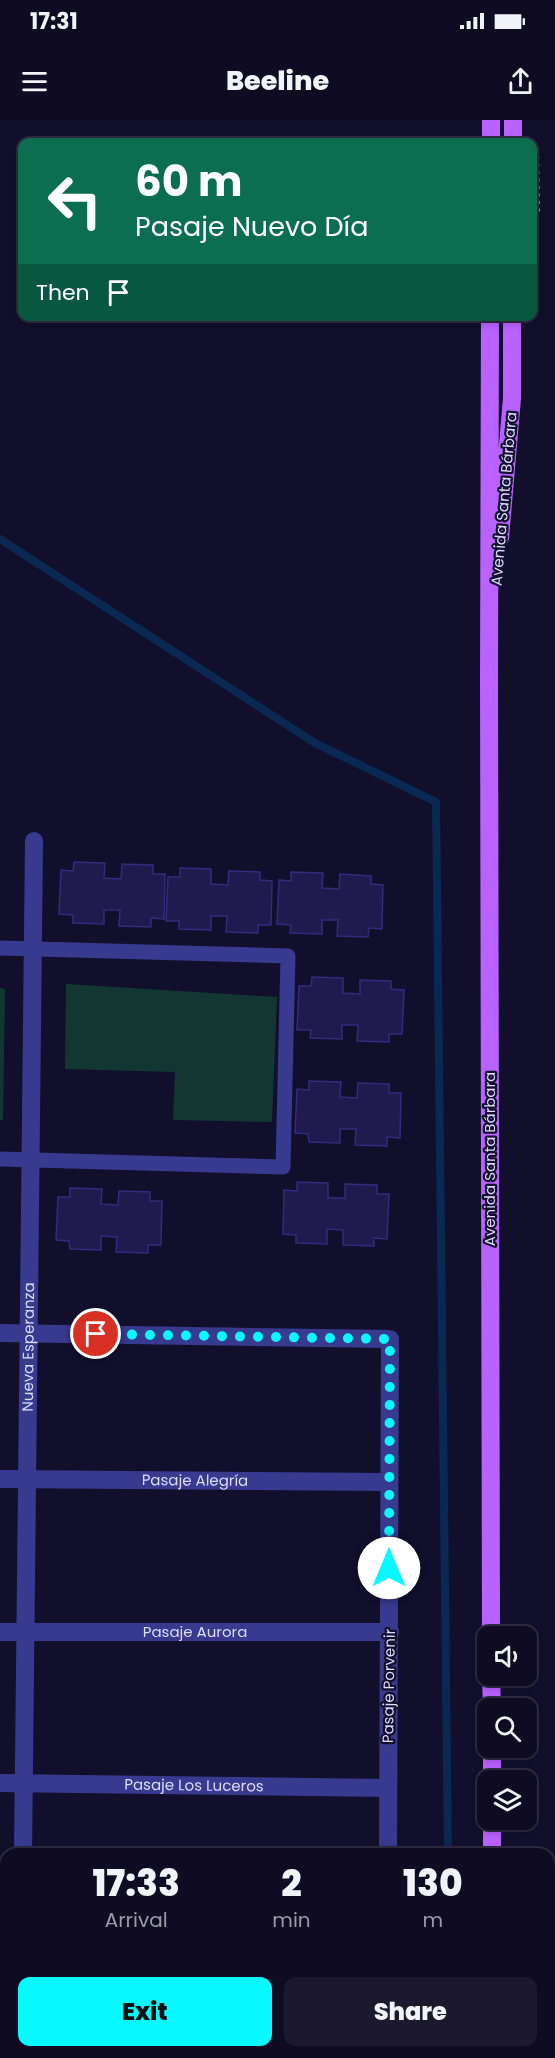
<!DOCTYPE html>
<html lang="en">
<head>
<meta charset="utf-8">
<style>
	body { margin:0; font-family:Poppins,sans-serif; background:#1c192f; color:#f1f3f6; height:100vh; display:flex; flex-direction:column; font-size:22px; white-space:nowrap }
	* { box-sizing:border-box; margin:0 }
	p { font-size:20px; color:#9b9ba5 }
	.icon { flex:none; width:33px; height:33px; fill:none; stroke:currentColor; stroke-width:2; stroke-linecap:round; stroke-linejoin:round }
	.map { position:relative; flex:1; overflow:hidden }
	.details { position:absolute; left:0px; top:1728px; width:555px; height:210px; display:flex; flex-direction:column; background:#0e0b22; border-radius:18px 18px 0 0; box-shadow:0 3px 9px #0003,0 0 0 2px #2e2b40 }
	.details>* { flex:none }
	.banner { position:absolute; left:18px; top:18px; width:519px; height:183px; border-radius:12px; box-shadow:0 3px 9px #0003,0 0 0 2px #2e2b40; background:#0b6e4f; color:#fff; overflow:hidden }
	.fabs { position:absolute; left:477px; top:1506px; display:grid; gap:12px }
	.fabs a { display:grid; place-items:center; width:60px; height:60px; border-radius:12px; background:#0e0b22; box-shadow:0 3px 9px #0003,0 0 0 2px #2e2b40; font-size:30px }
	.pin { position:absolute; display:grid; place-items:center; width:51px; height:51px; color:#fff; margin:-26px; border:3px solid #fff; border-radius:50%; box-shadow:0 2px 6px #0007 }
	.me { position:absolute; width:66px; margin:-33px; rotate:0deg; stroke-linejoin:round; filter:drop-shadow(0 0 4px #0008) }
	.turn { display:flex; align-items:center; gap:21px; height:126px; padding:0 18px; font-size:27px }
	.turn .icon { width:78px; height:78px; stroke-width:2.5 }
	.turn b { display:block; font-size:42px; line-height:51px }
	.then { display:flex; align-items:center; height:57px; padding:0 18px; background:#0003; gap:12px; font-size:22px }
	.eta { display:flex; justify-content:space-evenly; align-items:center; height:102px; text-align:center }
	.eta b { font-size:36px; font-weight:800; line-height:42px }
	.cta { display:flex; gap:12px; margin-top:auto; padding:12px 18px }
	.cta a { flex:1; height:69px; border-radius:12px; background:#07f9ff; color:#111; font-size:24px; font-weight:800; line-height:69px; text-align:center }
	.cta a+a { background:#1c192f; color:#f1f3f6 }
	.status { display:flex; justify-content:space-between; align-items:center; height:42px; padding:0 30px; background:#0e0b22; direction:ltr }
	.status svg { height:16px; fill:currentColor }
	header { display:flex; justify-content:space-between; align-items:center; height:78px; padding:0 18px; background:#0e0b22; font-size:27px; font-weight:800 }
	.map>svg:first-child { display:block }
	.green { fill:#123733 }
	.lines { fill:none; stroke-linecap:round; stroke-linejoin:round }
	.stream { stroke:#092953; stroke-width:8 }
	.building { fill:#211a4f; stroke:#342a7d; stroke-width:1.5 }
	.path { stroke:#27c7b1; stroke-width:4; stroke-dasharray:3 4.5; stroke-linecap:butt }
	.lane { stroke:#373a8f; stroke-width:15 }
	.street { stroke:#373a8f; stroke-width:18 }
	.primary { stroke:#b962ff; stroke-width:18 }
	.route { stroke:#07f9ff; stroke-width:10; stroke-dasharray:0 18 }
	.labels { text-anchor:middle; stroke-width:4.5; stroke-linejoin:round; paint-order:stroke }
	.street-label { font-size:15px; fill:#dddbff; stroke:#120f2d }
</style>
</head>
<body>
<div class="status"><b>17:31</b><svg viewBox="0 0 49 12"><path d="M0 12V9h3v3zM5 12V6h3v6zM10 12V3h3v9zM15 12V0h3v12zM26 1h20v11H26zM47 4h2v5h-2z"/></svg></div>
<header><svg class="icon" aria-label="menu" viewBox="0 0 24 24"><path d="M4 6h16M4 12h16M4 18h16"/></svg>Beeline<svg class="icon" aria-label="share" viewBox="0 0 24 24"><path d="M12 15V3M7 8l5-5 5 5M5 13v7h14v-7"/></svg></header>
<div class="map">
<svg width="555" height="1938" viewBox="0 0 555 1938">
	<rect width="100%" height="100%" fill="#120f2d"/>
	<!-- green -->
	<path class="green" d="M66 864 277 877 272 1002 173 1000 175 952 65 949Z
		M0 868 5 869 3 1000H0Z"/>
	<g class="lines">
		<!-- stream -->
		<path class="stream" d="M0 419 315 623 436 682 448 1734
			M450 1932V1938"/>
	</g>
	<!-- building -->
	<path class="building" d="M74 742 105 743 104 758 121 759 122 744 153 745V754H165L164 799 151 798V807L119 806 120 790H104V804L73 803V795L59 794 61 750 73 751Z
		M180 748 211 749V764L228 765 229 751 260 752V760L272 761 271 805H258V813L226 812 227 796H211V810L179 809V801H166L168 757H180Z
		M291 752 323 753 322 768 339 769 340 754 371 756V764L383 765 382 809 369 808 368 817 337 816 338 800H322V814L290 813 291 805 277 804 279 760 291 761Z
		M312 857 343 858V873L360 874V860L391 861V869L404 870 402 914H389V922L357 921 358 905H342V919L310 918 311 910H297L299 866H311Z
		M309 961 341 962 340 977 357 978 358 963 389 964V973H401L400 1018 387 1017V1026L355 1025 356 1009H340V1023L309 1022 308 1014 295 1013 297 969 309 970Z
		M297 1062 328 1063V1078H345V1064L377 1065V1074H389L387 1119 374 1118V1126L343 1125V1110L327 1109V1124L296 1123V1115L283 1114 284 1070 297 1071Z
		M70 1068 102 1069 101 1084 118 1085 119 1071 150 1072V1081H162L161 1125H148V1133L116 1132 117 1117 101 1116V1130L70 1129 69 1121 56 1120 58 1077H70Z"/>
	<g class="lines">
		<!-- path -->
		<path class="path" d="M532 93H538L537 25"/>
		<!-- lane -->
		<path class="lane" d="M0 828 288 836 283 1047 0 1039"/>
		<!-- street -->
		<g class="street">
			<path d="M0 1213 390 1219 388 1734"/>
			<path id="s1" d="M0 1359 389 1362"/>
			<path id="s2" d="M0 1512H390"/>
			<path id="s3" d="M0 1663 388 1668"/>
			<path id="s4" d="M23 1734 34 721"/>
			<path d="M0 1815H6"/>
			<path d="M389 1932V1938"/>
			<path d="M21 1938V1932"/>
		</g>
		<!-- primary -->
		<path class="primary" d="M491 22V0
			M513 22V0
			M490 196 489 561 491 1516
			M500 418 512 278V196
			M491 1556 492 1588
			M492 1628V1660
			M492 1700V1734
			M492 1932 493 1938"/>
	</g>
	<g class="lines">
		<!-- route -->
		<path class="route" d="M96 1214 390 1219 389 1448"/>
	</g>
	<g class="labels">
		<!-- street labels -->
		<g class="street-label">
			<text transform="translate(504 379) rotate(-85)" y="5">Avenida Santa Bárbara</text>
			<text transform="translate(490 1039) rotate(-90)" y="5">Avenida Santa Bárbara</text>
			<text dy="5" stroke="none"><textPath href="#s4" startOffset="507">Nueva Esperanza</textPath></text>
			<text dy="5" stroke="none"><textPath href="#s1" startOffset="195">Pasaje Alegría</textPath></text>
			<text dy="5" stroke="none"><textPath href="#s2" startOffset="195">Pasaje Aurora</textPath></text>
			<text transform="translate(389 1566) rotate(-89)" y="5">Pasaje Porvenir</text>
			<text dy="5" stroke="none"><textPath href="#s3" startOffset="194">Pasaje Los Luceros</textPath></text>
		</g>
	</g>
</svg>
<div class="fabs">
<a><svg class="icon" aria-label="sound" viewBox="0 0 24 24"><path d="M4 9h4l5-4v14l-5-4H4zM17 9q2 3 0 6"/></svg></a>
<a><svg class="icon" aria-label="search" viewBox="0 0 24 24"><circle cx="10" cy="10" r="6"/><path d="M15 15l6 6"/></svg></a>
<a><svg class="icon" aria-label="layers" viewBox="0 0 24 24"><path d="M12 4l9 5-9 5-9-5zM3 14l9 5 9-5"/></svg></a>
</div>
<div class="pin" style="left:96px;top:1214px;background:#d93025"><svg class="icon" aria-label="arrive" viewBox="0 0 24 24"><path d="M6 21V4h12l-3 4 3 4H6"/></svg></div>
<svg class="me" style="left:389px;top:1448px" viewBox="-20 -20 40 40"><circle r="19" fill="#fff"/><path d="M0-13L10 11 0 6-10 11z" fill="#07f9ff"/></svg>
<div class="banner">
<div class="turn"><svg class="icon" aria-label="left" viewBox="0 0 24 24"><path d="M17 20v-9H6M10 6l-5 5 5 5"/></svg><div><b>60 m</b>Pasaje Nuevo Día</div></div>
<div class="then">Then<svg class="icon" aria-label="arrive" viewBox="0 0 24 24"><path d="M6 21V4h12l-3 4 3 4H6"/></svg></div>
</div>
<section class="details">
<div class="eta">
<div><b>17:33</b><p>Arrival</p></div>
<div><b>2</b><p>min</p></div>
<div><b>130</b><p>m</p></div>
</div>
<div class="cta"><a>Exit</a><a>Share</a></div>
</section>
</div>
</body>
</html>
